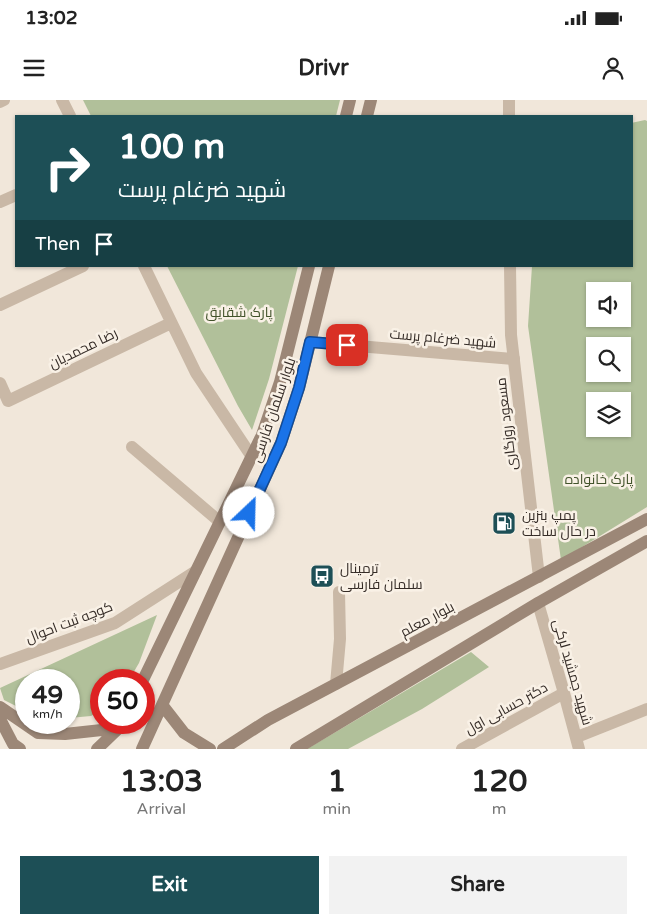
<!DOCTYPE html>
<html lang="en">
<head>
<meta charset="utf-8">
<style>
	body { margin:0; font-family:"Varela Round",Cairo,sans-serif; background:#f2f2f2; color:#222; height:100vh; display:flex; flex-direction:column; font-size:19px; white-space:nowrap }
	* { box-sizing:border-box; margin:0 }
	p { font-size:16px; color:#767676 }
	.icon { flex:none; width:28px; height:28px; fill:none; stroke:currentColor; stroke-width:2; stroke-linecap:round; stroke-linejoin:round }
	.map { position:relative; height:649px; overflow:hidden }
	.details { display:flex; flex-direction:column; background:#fff; flex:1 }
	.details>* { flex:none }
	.top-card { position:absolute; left:15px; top:15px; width:618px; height:152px; border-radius:0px; box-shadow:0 1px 4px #0004; background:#1d4f56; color:#fff; overflow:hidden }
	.buttons { position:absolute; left:586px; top:182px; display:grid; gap:10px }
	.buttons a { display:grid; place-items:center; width:45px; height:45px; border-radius:0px; background:#fff; box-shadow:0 1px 4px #0004; font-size:25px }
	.speed { position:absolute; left:15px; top:569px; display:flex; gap:10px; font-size:25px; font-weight:700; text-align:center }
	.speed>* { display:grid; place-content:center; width:65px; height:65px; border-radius:50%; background:#fff; box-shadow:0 1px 4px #0004; line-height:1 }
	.speed small { font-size:12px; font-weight:400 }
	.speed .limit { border:8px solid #d22; background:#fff; color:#111 }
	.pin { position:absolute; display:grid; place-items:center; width:42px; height:42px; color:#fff; margin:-21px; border-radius:10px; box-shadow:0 2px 8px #0006 }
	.me { position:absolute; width:55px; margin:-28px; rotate:24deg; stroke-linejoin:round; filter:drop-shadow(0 0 4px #0008) }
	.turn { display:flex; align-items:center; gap:18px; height:105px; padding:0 20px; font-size:22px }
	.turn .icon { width:65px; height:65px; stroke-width:2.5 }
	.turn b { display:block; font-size:35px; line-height:42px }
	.then { display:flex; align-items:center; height:48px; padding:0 20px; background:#0003; gap:10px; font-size:19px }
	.eta { display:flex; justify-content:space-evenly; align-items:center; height:85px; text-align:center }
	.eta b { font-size:30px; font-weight:700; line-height:35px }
	.action { display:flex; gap:10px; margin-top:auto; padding:10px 20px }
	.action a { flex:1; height:58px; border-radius:0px; background:#1d4f56; color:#fff; font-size:20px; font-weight:700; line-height:58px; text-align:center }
	.action a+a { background:#f2f2f2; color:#222 }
	.status { display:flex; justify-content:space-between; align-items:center; height:35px; padding:0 25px; background:#fff; direction:ltr }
	.status svg { height:14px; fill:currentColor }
	header { display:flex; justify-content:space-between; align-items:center; height:65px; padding:0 20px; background:#fff; font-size:22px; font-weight:700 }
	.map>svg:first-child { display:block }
	.green { fill:#b1c09a; fill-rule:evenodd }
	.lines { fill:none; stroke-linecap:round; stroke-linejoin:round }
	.minor { stroke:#c9b8a6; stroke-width:12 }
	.tertiary { stroke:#c9b8a6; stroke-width:12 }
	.secondary { stroke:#9c8777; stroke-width:12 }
	.route-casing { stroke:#114b97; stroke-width:12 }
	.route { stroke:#1a73e8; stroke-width:9 }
	.labels { text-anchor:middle; stroke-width:5; stroke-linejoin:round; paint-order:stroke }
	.park-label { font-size:14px; fill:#42532b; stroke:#f9f1e6 }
	.street-label { font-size:14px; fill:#352c27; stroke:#f9f1e6 }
	.poi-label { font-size:14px; fill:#352c27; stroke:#f9f1e6; text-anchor:start }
</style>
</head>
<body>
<div class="status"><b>13:02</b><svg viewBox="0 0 49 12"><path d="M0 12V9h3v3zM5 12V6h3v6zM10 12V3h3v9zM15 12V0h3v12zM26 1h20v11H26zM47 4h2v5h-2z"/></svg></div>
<header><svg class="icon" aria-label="menu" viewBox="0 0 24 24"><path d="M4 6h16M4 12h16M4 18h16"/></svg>Drivr<svg class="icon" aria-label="person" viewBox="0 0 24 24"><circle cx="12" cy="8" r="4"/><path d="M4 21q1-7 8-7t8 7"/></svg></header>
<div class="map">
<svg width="647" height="649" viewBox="0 0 647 649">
	<rect width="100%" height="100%" fill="#f1e7da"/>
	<!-- green -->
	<path class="green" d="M83 0H340L336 16H91Z
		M645 20 647 21V407L561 460 528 226 532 166H631V23ZM595 191H622V219H595ZM595 246H622V274H595ZM595 301H622V329H595Z
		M167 166H298L269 279 252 330 238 306Z
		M157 515 139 563 129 580H101V610L91 616 69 618V580H26V611L4 600 0 588Z
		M471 552 489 567 422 609 348 649H307Z"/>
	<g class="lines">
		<!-- minor -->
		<path class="minor" d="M62 0 70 16
			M0 2 4 0
			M0 102 16 95
			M144 166 196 273 252 357
			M0 205 83 166
			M310 242 514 259
			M0 283 8 301 171 223
			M132 347 220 422
			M336 584 340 539 339 492
			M577 637 647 609
			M462 649 564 593"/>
		<!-- tertiary -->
		<path class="tertiary" d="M509 0V16
			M510 166 511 235 539 477
			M538 503 564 593 579 649
			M0 564 115 523 196 471"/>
		<!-- secondary -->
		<path class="secondary" d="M346 16 350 0
			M367 16 371 0
			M143 580 262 335 280 282 309 166
			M163 606 184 633 210 649
			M0 607 38 633 65 634 120 628
			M0 619 13 644 20 649
			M97 649 120 627
			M142 649 281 343 299 288 329 166
			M223 649 268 620 647 419
			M296 649 538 503 647 441"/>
	</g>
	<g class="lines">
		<!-- route casing -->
		<g class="route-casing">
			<path id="route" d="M249 413 281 343 299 288 310 242 347 245"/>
		</g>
		<!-- route -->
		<use href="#route" class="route"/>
	</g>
	<!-- icons -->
	<defs>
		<g id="fuel-square" transform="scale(1.25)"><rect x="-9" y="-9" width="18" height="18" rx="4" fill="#1d4f56" stroke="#f9f1e6"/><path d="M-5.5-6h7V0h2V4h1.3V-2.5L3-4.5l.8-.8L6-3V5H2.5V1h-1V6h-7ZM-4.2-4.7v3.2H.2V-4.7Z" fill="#fff"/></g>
		<g id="bus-square" transform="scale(1.25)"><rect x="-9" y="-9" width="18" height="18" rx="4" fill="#1d4f56" stroke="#f9f1e6"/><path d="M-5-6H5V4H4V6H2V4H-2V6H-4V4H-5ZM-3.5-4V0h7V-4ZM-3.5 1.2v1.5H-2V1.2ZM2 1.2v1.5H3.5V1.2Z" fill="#fff"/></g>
	</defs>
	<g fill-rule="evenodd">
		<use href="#fuel-square" x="504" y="423"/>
		<use href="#bus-square" x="322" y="476"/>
	</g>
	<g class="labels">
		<!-- park labels -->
		<g class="park-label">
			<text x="239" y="217">پارک شقایق</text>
			<text x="599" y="384">پارک خانواده</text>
		</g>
		<!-- street labels -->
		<g class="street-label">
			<text transform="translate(443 238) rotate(5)" y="5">شهید ضرغام پرست</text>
			<text transform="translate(83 248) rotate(-26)" y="5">رضا محمدیان</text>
			<text transform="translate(273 310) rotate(-71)" y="5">بلوار سلمان فارسی</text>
			<text transform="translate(506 324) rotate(-97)" y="5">مسعود روزگاری</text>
			<text transform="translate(427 519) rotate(-28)" y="5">بلوار معلم</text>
			<text transform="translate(69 522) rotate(-21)" y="5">کوچه ثبت احوال</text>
			<text transform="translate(573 572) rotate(74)" y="5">شهید جمشید لرکی</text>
			<text transform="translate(506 608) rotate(-29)" y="5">دکتر حسابی اول</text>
		</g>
		<!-- poi labels -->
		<g class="poi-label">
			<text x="522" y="420">پمپ بنزین<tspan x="522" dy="16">در حال ساخت</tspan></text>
			<text x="340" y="473">ترمینال<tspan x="340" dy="16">سلمان فارسی</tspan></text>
		</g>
	</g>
</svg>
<div class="buttons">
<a><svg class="icon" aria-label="sound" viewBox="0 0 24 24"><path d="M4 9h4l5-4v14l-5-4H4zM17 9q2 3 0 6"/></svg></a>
<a><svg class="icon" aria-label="search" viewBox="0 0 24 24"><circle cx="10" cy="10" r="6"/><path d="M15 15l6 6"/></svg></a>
<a><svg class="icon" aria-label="layers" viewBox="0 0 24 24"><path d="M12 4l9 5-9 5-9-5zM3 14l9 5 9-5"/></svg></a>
</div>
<div class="speed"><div>49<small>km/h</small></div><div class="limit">50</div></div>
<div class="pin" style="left:347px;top:245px;background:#d93025"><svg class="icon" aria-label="arrive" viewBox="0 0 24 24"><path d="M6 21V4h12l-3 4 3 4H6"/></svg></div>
<svg class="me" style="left:249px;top:413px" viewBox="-20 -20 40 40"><circle r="19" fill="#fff"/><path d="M0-13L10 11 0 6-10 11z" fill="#1a73e8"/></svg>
<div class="top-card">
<div class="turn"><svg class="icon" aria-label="right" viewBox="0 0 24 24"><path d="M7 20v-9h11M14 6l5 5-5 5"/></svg><div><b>100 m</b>شهید ضرغام پرست</div></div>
<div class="then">Then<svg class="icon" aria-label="arrive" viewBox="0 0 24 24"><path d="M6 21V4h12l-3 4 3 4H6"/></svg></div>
</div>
</div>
<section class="details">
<div class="eta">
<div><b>13:03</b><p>Arrival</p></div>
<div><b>1</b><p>min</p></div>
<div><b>120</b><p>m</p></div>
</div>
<div class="action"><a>Exit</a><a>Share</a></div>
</section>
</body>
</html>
